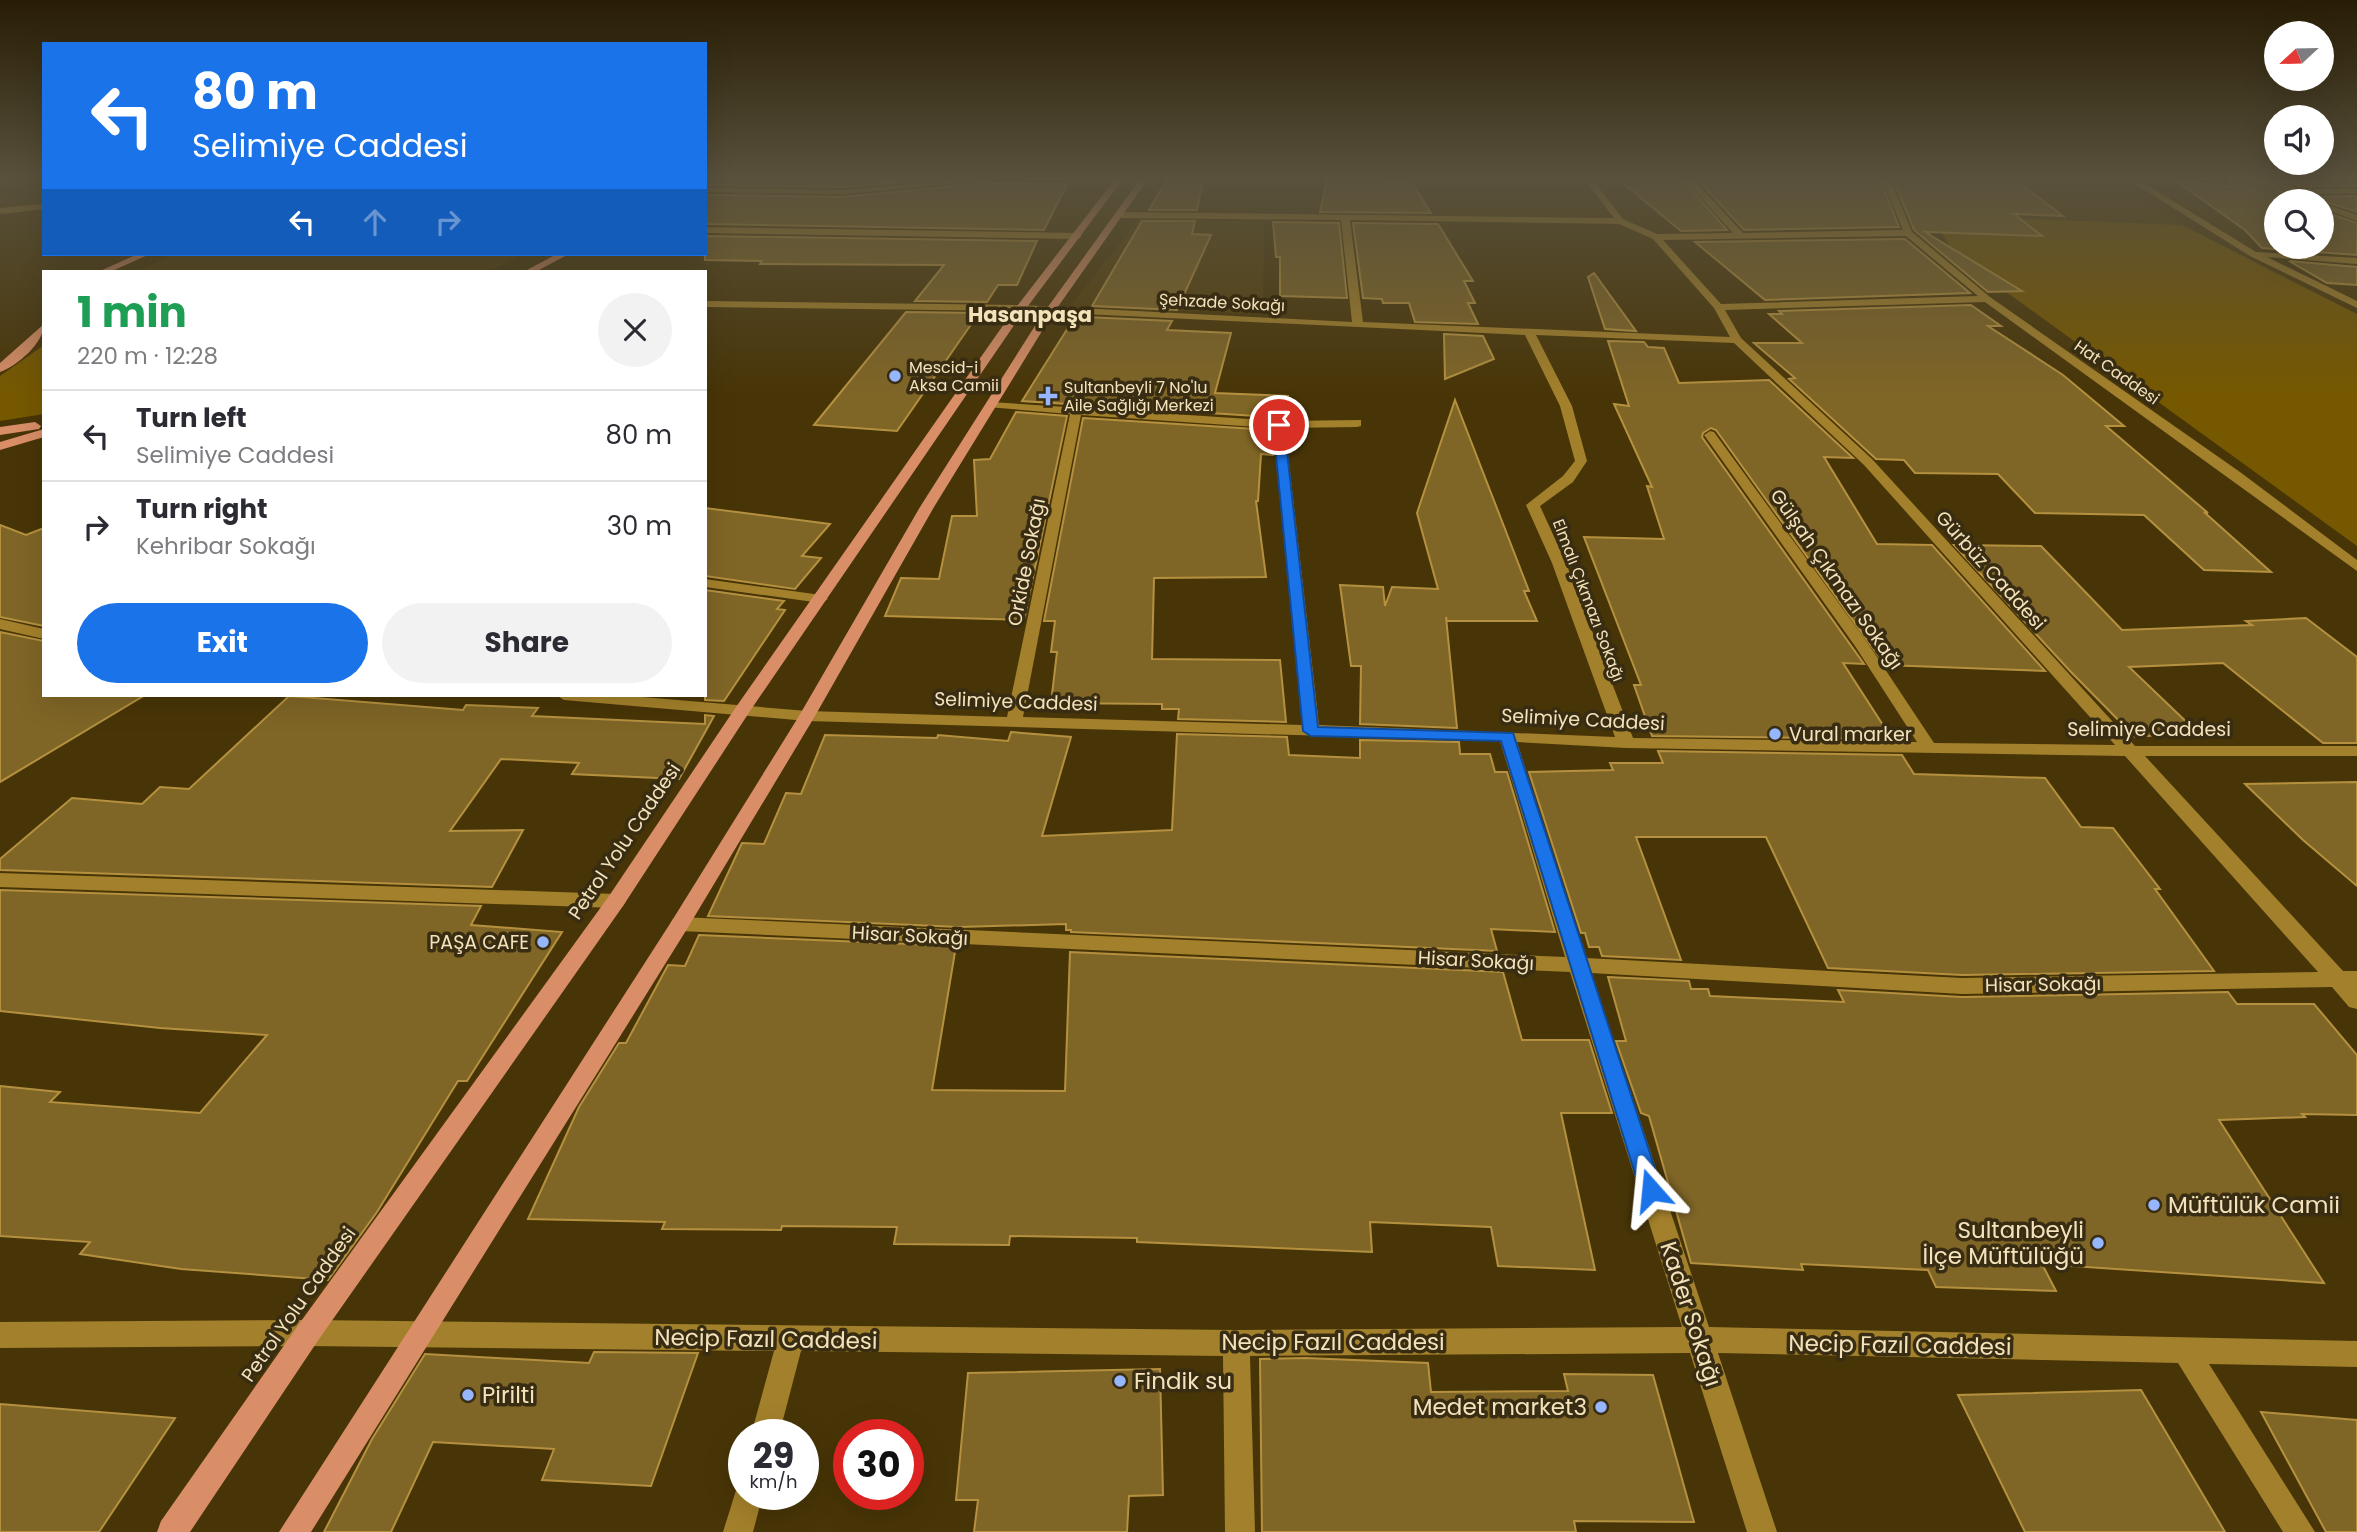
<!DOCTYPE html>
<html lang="en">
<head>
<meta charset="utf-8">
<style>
	body { margin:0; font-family:Poppins,sans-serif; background:#f2f2f3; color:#2b2b33; height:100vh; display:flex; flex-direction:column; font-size:26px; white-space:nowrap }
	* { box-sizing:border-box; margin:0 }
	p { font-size:23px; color:#7c7c81 }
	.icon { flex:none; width:38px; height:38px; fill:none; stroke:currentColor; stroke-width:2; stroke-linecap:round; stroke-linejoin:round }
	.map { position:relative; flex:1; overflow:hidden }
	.panel { position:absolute; left:42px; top:270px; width:665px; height:427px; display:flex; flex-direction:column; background:#fff; border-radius:0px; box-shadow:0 7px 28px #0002 }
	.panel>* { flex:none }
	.banner { position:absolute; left:42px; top:42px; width:665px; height:214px; border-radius:0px; box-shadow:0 7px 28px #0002; background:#1a73e8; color:#fff; overflow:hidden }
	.needle { width:46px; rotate:248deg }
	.tools { position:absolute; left:2264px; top:21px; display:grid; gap:14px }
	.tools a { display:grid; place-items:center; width:70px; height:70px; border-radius:50%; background:#fff; box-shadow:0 7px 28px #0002; font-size:35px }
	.speed { position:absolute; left:728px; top:1419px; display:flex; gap:14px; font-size:35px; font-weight:700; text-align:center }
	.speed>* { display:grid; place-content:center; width:91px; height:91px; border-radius:50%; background:#fff; box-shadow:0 7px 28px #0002; line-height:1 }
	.speed small { font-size:18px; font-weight:400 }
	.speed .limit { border:10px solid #d22; background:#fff; color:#111 }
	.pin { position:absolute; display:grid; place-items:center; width:60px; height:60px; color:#fff; margin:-30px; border:4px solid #fff; border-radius:50%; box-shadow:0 2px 7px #0007 }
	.me { position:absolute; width:77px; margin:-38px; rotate:342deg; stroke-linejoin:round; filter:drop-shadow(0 0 5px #0008) }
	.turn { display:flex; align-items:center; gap:24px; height:147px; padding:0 35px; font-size:32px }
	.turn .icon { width:91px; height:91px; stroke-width:2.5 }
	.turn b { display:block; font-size:49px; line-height:60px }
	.lanes { display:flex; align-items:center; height:66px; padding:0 35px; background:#0003; justify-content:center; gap:35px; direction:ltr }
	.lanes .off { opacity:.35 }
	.round { display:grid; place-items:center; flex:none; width:74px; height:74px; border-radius:37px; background:#f2f2f3 }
	.overview { display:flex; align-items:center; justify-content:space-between; height:119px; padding:0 35px }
	h1 { font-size:42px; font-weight:700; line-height:52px; color:#1e9e55 }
	.action { display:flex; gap:14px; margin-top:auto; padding:14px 35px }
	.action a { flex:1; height:80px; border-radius:42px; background:#1a73e8; color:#fff; font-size:28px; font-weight:700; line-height:80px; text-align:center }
	.action a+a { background:#f2f2f3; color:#2b2b33 }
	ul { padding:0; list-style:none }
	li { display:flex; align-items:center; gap:21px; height:91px; padding:0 35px; border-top:2px solid #e1e1e2 }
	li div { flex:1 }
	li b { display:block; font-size:26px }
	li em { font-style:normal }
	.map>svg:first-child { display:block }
	.built { fill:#523e0a }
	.green { fill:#765800 }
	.building { fill:#7f6526; stroke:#b5913f; stroke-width:2 }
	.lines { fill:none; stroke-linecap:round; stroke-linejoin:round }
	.minor { fill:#a3802b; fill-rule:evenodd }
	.major { fill:#d98e67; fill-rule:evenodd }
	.route { fill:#1a73e8; stroke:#114b97; stroke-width:2 }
	.poi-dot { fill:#96b6fd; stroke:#382d13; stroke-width:2.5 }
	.labels { text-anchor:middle; stroke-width:7; stroke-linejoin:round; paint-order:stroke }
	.far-street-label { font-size:16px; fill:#f4e2bb; stroke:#382d13 }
	.far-poi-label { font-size:16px; fill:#f4e2bb; stroke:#382d13; text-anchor:start }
	.street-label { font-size:19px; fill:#f4e2bb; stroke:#382d13 }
	.poi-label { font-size:19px; fill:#f4e2bb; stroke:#382d13; text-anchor:start }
	.far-district-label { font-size:21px; font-weight:bold; fill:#f4e2bb; stroke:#382d13 }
	.near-poi-label { font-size:23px; fill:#f4e2bb; stroke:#382d13; text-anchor:start }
	.near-street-label { font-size:23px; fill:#f4e2bb; stroke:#382d13 }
</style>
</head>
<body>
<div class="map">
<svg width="2357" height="1532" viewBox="0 0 2357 1532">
	<rect width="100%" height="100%" fill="#483507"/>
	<!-- built -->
	<path class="built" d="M1909 179 2116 181 2182 225 1930 215Z
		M1140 218 1264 222 1263 314 1070 306Z
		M177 254H522L490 271H137Z"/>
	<!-- green -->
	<path class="green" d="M1930 215 2182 225 2357 314V546L1983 275 1953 251Z
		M44 345V414L0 421V376Z"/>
	<!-- building -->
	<path class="building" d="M705 179H905L903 182 843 187 705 185Z
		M1167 179H1203L1197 210H1149Z
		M1327 179 1412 183 1431 213 1320 212Z
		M1618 179H1682L1727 230 1681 231Z
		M1697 179H1880L1899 227 1744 230Z
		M1893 179H2014L2063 216 2014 214 2042 236 1925 232 2022 291 1988 292 1914 230Z
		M2227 179H2267L2287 196 2300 200 2305 197 2357 196V212L2323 201H2277V247H2322V211L2357 223V255L2262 248 2245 230 2176 181 2234 187Z
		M2285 179H2357V186H2297Z
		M985 183 1067 184 1044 230 705 224V195L843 197Z
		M1142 221H1195L1192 234 1211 235 1177 310 1092 306Z
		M1273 222 1339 223 1347 298 1280 296V257H1276Z
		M1353 223 1438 224 1473 281H1464L1475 303H1468L1478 324 1415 322 1409 303H1383L1382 299 1363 298Z
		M705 236 1037 241 1017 285H998L987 302 915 301 944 265 760 264 762 261 705 260Z
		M1905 239 1970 293 1765 300 1695 242Z
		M2289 261 2357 267V285L2327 283Z
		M1594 273 1636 331 1605 329 1588 277Z
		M1971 305 2001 326H1988L2063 375 2124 426H2106L2208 513 2204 512 2271 572 2204 570 2144 515 2035 513 1998 474 1915 473 1904 460 1876 459 1789 379 1795 378 1754 343H1802L1769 314H1782L1779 311Z
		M906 312 979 313 897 431 814 425Z
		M1085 317 1172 321 1167 330 1231 333 1215 393 1288 396 1287 418 1022 401 1071 323 1081 324Z
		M1444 334 1483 336 1494 359 1445 379Z
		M1608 341 1644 342 1648 347 1664 348 1679 383 1769 380 1853 458 1824 457 1877 544 1932 545 2045 671 1885 665 1716 430 1711 428 1703 433 1702 437 1864 664 1843 663 1892 739 1652 736 1634 685H1641L1584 537 1664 539 1647 486 1652 487 1614 404 1629 406Z
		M1455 400 1529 591H1524L1537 621H1447L1446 617 1457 728 1360 724 1361 666H1351L1340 585 1383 587 1385 606 1392 587 1438 589 1417 513Z
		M1016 412 1067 416 1024 620 885 616 901 578 939 579 952 516H977L974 460 990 459Z
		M1083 418 1271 430 1273 455 1261 454 1258 501H1256L1266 577 1154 578 1152 659 1280 660 1286 722 1178 719 1179 709H1162V704L1051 703 1057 652H1051L1055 621H1044Z
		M705 508 830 524 802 556 821 558 795 589 705 576Z
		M0 525 26 535 44 528V626L0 617Z
		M1954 545 2041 546 2122 630 2252 625 2246 621 2306 618 2357 657V743H2323L2223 663 2129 667 2197 732 2135 737 2071 672Z
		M705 590 784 601 777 609 785 610 724 701 705 700Z
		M0 632 44 641V695H145L0 782Z
		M289 696 463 710 466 705 538 708 532 716 705 724V715L714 716 679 779 572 774 579 763 501 759 450 831 523 830 492 887 0 870V859L72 798 142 804 160 787 189 789Z
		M1011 732 1071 737 1042 836 1172 830 1177 734 1287 737 1289 755 1360 758V740L1459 742 1460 754H1490L1495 772H1507L1555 932 1491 929 1497 951 1071 932V930H1066V924L959 927 708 916 742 843 764 844 786 793 801 794 825 735 937 738 938 735 1008 741Z
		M1658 751 1902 755 1914 774 2045 778 2081 827 2113 828 2160 889H2155L2214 971 1962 975 1828 968 1766 837H1636L1681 960 1602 956 1599 947H1589L1585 933H1581L1529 772 1613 770 1610 763H1663Z
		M2357 782V886L2303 840 2245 784Z
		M0 890 481 906 471 925 562 932 467 1081H458L377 1212 328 1280 181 1269 80 1254 90 1242 0 1236V1086L60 1092 50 1102 200 1113 267 1035 160 1028 0 1011Z
		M699 935 956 946 932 1090 1065 1091 1070 952 1503 972 1522 1040H1589L1612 1113H1561L1595 1270 1498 1266 1491 1227 1370 1222 1372 1252 1137 1242V1238L1010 1236 1009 1245 894 1244 897 1227 782 1226 781 1230 662 1229 665 1222 528 1219 579 1107 619 1043H626L668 965 685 966Z
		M1608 977 1689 981 1691 989H1708L1710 996 1844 1002 1838 990 1962 997 2228 992 2237 1004H2314L2357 1055V1115L2302 1114 2305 1117 2219 1120 2324 1283 2042 1264 2056 1291 1936 1287 1928 1270 1801 1264 1803 1270 1691 1263 1649 1116 1641 1113 1616 1041H1626Z
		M594 1352 698 1353 651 1486 542 1480 554 1449 433 1442 391 1532H324L372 1439 425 1354 589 1363Z
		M1305 1358 1428 1363 1431 1392 1568 1391 1564 1374 1653 1375 1694 1522 1574 1521 1576 1532H1262L1260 1359Z
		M1160 1369 1163 1495 1129 1496 1127 1532H974L978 1500H956L968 1373Z
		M2141 1390 2225 1532H2025L1958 1395Z
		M0 1404 175 1418 99 1532H0Z
		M2261 1412 2357 1420V1532H2326Z"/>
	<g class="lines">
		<!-- minor -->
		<path class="minor" d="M967 179H1002L843 194 705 192V188L843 190Z
			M1584 179H1592L1623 219 1657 234 1733 233 1684 179H1693L1743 233 1903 230 1882 179H1890L1912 232 1990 297 2240 472 2357 560V571L1985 302 1725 310 1741 338 1872 459 2135 746H2357V756H2145L2343 971H2357V1009L2349 1007 2332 987 1962 994 1591 973 1709 1327 2357 1341V1367L2209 1364 2315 1532H2283L2178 1363 1718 1353 1777 1532H1747L1690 1353 1250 1356 1255 1532H1225L1223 1356 801 1351 779 1435H751L774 1351 308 1346 0 1348V1322L308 1320 1236 1330 1682 1327 1570 972 680 931 673 929 670 924 673 919 680 917 1565 957 1500 741 807 721 564 700 556 695H618L807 711 1007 717 1070 414 987 407 985 405 991 402 1279 421 1361 420V426L1357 427 1285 428 1319 725 1615 737 1552 563 1526 505 1563 476 1575 461 1560 406 1525 335 1021 311 705 307V301L1021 305 1352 322 1341 220 1119 218 1115 215 1119 212 1614 218ZM1350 220 1619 224 1653 239 1714 308 1730 337 1363 322ZM1906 236 1978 296 1721 304 1663 240ZM1536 335 1734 343 1864 465 2115 745 1934 743 1867 642 1714 432 1710 431 1704 435 1855 646 1917 742 1633 738 1566 563 1540 506 1573 482 1587 461 1572 406ZM1081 415 1273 428 1302 725 1023 717ZM1517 742 1626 748 2125 756 2318 972 1962 978 1586 958Z
			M2127 179H2137L2256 252 2357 258V264L2267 257 2357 301V308L2250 256Z
			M2270 179H2280L2296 189H2357V193L2304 194 2301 198 2289 194Z
			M2322 203 2357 215V221L2322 208Z
			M44 204V209L0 214V208Z
			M705 227 1078 233 1082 236 1078 239 705 233Z
			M705 579 821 595 828 599 821 603 705 587Z
			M0 619 44 629V639L0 629Z
			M0 873 616 894 623 896 626 901 623 906 616 908 0 887Z
			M744 1481V1494H763L753 1532H723L738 1484Z"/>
		<!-- major -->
		<path class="major" d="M1115 179H1123L1019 318 750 711 623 906 317 1342 190 1532H157L161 1521 299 1324 609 896 736 707 1011 314Z
			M1140 179H1148L1050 318 934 507 815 716 687 929 311 1532H279L673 919 799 716 920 507 1040 318Z
			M138 254H150L112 271H100Z
			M557 254H569L537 271H525Z
			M44 324C44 343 17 366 0 372V363Z
			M35 422 41 426 39 429 0 435V427Z
			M44 429V437L0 450V442Z"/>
	</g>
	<!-- sky -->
	<linearGradient id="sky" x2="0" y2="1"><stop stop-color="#281d04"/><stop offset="0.45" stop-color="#58513c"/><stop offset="1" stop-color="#58513c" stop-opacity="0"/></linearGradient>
	<rect width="2357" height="394" fill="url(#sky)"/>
	<!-- route -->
	<path class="route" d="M1279 422 1284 425 1318 727 1513 733 1662 1190 1659 1197 1651 1200 1643 1197 1640 1190 1501 741 1311 736 1303 731 1273 425Z"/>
	<!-- markers -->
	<g class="poi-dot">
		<circle cx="895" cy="376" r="7"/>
		<path d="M1044.5 385.5h7v7h7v7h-7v7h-7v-7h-7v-7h7z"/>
		<circle cx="1775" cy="734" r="7"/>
		<circle cx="543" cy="942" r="7"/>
		<circle cx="2154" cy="1205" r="7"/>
		<circle cx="2098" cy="1243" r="7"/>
		<circle cx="1120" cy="1381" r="7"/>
		<circle cx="468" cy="1395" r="7"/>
		<circle cx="1601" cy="1407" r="7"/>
	</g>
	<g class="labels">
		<!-- far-street labels -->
		<g class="far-street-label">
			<text transform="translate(1222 302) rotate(3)" y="6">Şehzade Sokağı</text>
			<text transform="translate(2117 372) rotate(35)" y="6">Hat Caddesi</text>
			<text transform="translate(1589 600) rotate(69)" y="6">Elmalı Çıkmazı Sokağı</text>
		</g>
		<!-- far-poi labels -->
		<g class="far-poi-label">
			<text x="909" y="373">Mescid-i<tspan x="909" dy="18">Aksa Camii</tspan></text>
			<text x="1064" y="393">Sultanbeyli 7 No'lu<tspan x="1064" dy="18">Aile Sağlığı Merkezi</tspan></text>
		</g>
		<!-- street labels -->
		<g class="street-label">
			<text transform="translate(1026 562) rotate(-79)" y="7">Orkide Sokağı</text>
			<text transform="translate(1991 570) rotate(48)" y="7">Gürbüz Caddesi</text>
			<text transform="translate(1837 579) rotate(55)" y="7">Gülşah Çıkmazı Sokağı</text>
			<text transform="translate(1016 701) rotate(2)" y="7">Selimiye Caddesi</text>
			<text transform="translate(1583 719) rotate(3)" y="7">Selimiye Caddesi</text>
			<text x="2149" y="736">Selimiye Caddesi</text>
			<text transform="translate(624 841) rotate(-56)" y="7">Petrol Yolu Caddesi</text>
			<text transform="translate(910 935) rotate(3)" y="7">Hisar Sokağı</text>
			<text transform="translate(1476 960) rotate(3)" y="7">Hisar Sokağı</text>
			<text transform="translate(2043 984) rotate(-1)" y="7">Hisar Sokağı</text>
			<text transform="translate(298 1304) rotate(-55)" y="7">Petrol Yolu Caddesi</text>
		</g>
		<!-- poi labels -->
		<g class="poi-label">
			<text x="1789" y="741">Vural marker</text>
			<text x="529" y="949" text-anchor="end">PAŞA CAFE</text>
		</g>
		<!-- far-district labels -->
		<g class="far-district-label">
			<text x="1030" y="322">Hasanpaşa</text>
		</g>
		<!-- near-poi labels -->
		<g class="near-poi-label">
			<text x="2168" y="1213">Müftülük Camii</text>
			<text x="2084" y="1238" text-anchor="end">Sultanbeyli<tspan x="2084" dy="26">İlçe Müftülüğü</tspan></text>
			<text x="1134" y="1389">Findik su</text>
			<text x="482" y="1403">Pirilti</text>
			<text x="1587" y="1415" text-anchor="end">Medet market3</text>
		</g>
		<!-- near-street labels -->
		<g class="near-street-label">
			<text transform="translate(1691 1314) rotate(72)" y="8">Kader Sokağı</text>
			<text transform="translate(766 1339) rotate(1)" y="8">Necip Fazıl Caddesi</text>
			<text x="1333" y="1350">Necip Fazıl Caddesi</text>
			<text transform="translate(1900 1345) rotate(1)" y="8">Necip Fazıl Caddesi</text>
		</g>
	</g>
</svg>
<div class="tools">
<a><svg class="needle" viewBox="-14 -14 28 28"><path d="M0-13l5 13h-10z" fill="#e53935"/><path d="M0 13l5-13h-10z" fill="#7c7c81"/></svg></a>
<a><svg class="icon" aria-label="sound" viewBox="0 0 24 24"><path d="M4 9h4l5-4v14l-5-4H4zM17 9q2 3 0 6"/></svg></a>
<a><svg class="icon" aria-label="search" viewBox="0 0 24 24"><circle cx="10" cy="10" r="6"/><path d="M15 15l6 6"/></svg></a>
</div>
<div class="speed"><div>29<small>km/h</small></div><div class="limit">30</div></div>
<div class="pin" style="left:1279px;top:425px;background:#d93025"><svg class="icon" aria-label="arrive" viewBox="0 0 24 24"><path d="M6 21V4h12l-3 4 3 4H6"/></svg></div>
<svg class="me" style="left:1651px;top:1190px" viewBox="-20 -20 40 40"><path d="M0-17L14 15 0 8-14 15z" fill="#1a73e8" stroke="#fff" stroke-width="4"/></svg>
<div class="banner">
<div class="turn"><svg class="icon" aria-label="left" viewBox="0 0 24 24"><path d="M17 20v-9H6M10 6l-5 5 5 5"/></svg><div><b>80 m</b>Selimiye Caddesi</div></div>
<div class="lanes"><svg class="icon" aria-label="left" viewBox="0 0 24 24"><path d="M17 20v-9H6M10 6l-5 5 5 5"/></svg><svg class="icon off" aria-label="ahead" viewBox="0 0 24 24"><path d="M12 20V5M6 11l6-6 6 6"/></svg><svg class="icon off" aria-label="right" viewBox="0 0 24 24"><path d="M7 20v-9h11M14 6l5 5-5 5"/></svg></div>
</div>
<section class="panel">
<div class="overview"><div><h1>1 min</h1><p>220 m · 12:28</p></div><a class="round"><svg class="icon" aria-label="close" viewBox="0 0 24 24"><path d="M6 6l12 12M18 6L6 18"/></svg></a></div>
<ul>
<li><svg class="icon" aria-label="left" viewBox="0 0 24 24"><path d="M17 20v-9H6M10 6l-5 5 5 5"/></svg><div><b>Turn left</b><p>Selimiye Caddesi</p></div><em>80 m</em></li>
<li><svg class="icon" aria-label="right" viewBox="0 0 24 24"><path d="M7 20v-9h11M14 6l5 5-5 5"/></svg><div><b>Turn right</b><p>Kehribar Sokağı</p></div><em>30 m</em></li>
</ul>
<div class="action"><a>Exit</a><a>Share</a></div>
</section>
</div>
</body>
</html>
